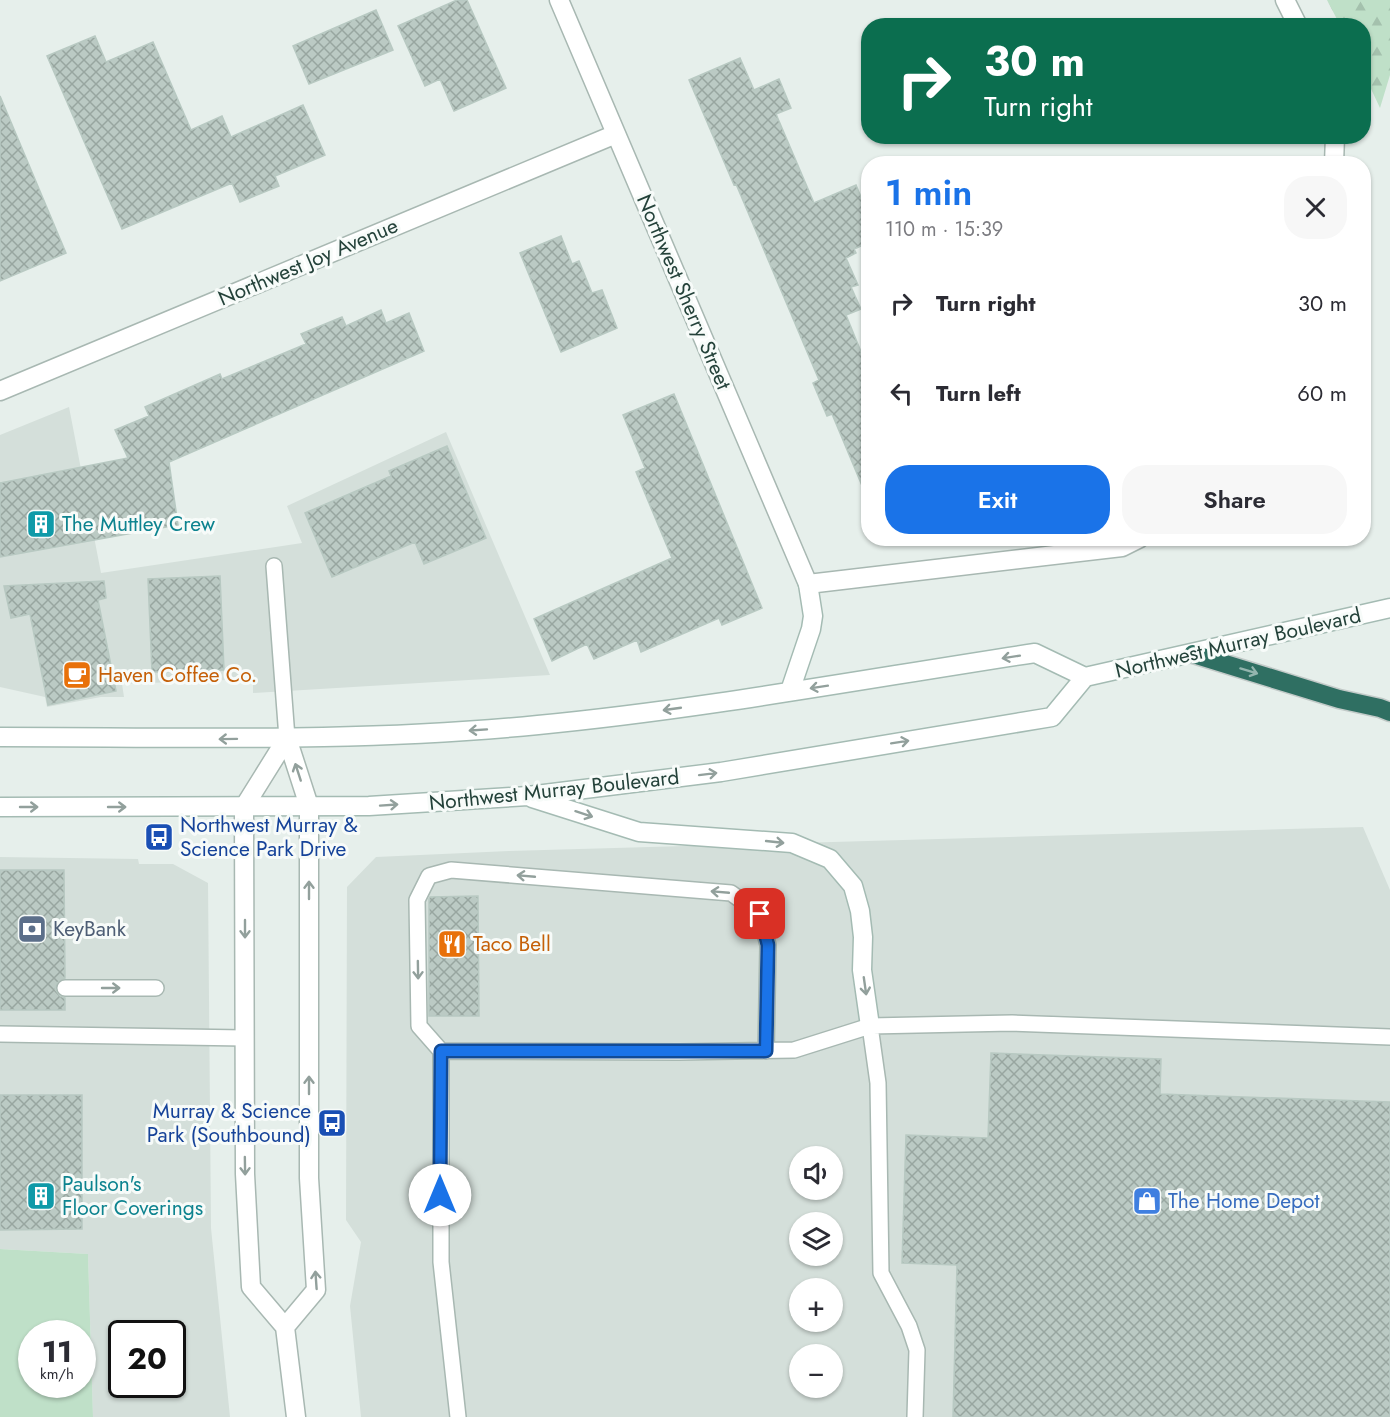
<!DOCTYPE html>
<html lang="en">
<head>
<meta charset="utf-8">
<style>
	body { margin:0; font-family:Jost,sans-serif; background:#f7f7f7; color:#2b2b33; height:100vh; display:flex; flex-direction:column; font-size:22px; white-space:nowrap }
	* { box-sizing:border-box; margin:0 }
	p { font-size:20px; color:#7c7c81 }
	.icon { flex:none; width:33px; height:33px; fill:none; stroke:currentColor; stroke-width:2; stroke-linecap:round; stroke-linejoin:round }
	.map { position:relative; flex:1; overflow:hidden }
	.side { position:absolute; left:861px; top:156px; width:510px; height:390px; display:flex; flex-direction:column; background:#fff; border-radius:24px; box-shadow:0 2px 4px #0004 }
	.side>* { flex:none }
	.guide { position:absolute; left:861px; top:18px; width:510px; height:126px; border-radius:24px; box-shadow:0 2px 4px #0004; background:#0b6e4f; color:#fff; overflow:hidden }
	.fabs { position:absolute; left:789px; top:1146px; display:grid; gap:12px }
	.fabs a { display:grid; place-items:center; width:54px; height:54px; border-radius:50%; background:#fff; box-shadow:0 2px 4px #0004; font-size:30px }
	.speed { position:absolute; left:18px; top:1320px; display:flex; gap:12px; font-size:30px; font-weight:700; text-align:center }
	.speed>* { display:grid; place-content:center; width:78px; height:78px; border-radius:50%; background:#fff; box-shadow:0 2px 4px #0004; line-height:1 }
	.speed small { font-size:15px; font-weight:400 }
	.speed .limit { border:3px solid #111; border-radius:9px; background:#fff; color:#111 }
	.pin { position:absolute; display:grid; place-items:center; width:51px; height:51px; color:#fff; margin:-26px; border-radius:12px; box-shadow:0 3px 9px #0006 }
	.me { position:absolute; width:66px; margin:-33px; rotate:0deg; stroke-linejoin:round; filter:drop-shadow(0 0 4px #0008) }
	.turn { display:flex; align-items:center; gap:21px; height:126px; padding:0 24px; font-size:27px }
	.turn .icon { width:78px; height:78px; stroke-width:2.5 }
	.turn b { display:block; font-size:42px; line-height:51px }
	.round { display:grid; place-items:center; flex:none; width:63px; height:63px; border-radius:24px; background:#f7f7f7 }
	.overview { display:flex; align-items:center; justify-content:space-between; height:102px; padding:0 24px }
	h1 { font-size:36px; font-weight:600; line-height:45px; color:#1a73e8 }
	.primary-button { display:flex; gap:12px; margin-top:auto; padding:12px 24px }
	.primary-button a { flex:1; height:69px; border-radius:24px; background:#1a73e8; color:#fff; font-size:24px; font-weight:600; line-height:69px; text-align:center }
	.primary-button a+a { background:#f7f7f7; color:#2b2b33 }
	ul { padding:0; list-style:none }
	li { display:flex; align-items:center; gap:18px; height:90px; padding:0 24px }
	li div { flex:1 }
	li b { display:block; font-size:22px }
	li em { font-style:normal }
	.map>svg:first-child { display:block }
	.built { fill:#d4dfda; fill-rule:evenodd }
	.grass { fill:#bfe0c8; fill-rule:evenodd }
	.forest { fill:url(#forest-firs) }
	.building { fill:url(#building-cross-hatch); stroke:#b8c9c2; stroke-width:1.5 }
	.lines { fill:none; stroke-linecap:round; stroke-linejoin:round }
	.service-casing { stroke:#a8b8b2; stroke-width:18 }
	.minor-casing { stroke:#a8b8b2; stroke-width:21 }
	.tertiary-casing { stroke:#a8b8b2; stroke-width:21 }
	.secondary-casing { stroke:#a4bbb3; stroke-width:21 }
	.motorway-casing { stroke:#c2cac8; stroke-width:21 }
	.service { stroke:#fff; stroke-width:15 }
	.minor { stroke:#fff; stroke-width:18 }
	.tertiary { stroke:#fff; stroke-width:18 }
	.secondary { stroke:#fff; stroke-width:18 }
	.motorway { stroke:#2f6f62; stroke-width:18 }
	.oneway { stroke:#92a09c }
	.oneway2 { stroke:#93b5ae }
	.route-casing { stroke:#114b97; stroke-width:15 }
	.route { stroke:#1a73e8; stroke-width:10 }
	.labels { text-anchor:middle; stroke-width:6; stroke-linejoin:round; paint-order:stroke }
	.street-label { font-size:21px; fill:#24423a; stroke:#f7fbf9 }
	.culture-label { font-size:21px; fill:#0d838f; stroke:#f7fbf9; text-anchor:start }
	.food-label { font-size:21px; fill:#c56008; stroke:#f7fbf9; text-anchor:start }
	.transit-label { font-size:21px; fill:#164399; stroke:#f7fbf9; text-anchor:start }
	.service-label { font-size:21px; fill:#4e5e75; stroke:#f7fbf9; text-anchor:start }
	.shop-label { font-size:21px; fill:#366cbe; stroke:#f7fbf9; text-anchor:start }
</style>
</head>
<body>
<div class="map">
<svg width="1390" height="1417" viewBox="0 0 1390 1417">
	<defs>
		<pattern id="forest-firs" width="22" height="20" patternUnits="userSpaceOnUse" patternTransform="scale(1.5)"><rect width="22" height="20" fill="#bfe0c8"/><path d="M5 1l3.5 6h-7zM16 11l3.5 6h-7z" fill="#a4c1ad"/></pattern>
		<pattern id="building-cross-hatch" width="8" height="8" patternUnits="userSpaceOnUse" patternTransform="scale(1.5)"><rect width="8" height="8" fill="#bbcac4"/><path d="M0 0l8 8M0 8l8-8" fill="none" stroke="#98a6a0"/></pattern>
	</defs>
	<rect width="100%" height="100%" fill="#e6efeb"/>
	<!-- built -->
	<path class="built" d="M69 407 101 573 302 543 287 506 446 432 550 675 253 693V679L122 684 124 697H101L47 707 45 697 0 687V435Z
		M1363 827 1390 890V1417H361L350 1306 361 1242 346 1220 347 887 376 857 509 851ZM800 1156H832V1190H800ZM800 1222H832V1256H800ZM800 1288H832V1322H800ZM800 1354H832V1388H800Z
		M0 857 138 859 139 864H173L208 883 211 1228 230 1417H93L88 1254 0 1249ZM122 1334H172V1384H122Z"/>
	<!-- grass -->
	<path class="grass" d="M0 1249 88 1254 93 1417H0ZM32 1334H82V1384H32Z"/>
	<!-- forest -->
	<path class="forest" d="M1327 0H1390V75L1380 108 1364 74V26L1340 25Z"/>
	<!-- building -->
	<path class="building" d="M457 0H467L506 88 454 111 440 79 425 86 398 26Z
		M376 10 393 50 309 84 293 46Z
		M95 36 106 62 153 42 191 130 222 116 231 137 303 105 325 155 275 176 279 186 240 202 232 183 122 229 47 56Z
		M740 58 754 90 779 79 791 108 776 114 814 203 856 185 868 214V243L854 249 856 253 846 258 858 285 851 287 861 309 846 315 868 369V500L832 414 827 416 813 383 819 380 736 184 734 185 689 80Z
		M0 96 66 253 0 281Z
		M561 236 572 264 579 261 592 293 602 290 617 328 561 352 520 253Z
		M381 310 386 323 409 313 424 351 169 462 178 525 0 557V483L128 458 115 430 149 416 145 407 220 374 222 379 306 344 301 334 342 317 346 326Z
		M674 394 762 608 722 625 719 618 641 652 637 640 594 659 587 644 552 661 534 619 672 558 636 472 645 468 623 415Z
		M447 446 486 538 424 564 415 542 332 577 305 513 391 476 389 471Z
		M220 576 224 670 152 672 148 579Z
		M104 581 106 598 98 600 116 691 48 705 30 614 11 618 4 586Z
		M0 870H64L65 978 57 983 55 989 60 996 65 998V1010H0Z
		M478 896 479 1016H429V899L430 897Z
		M991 1053 1161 1059 1160 1094 1390 1102V1417H953L957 1265 902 1263 906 1135 988 1138Z
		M0 1095H82V1229L0 1230Z"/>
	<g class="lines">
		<!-- service casing -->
		<g class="service-casing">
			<path id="service" d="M274 566 287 738
				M65 988H156
				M870 1026 878 1083 881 1273 909 1326 917 1350 915 1417
				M0 1034 244 1038
				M441 1051 419 1026 417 900 429 876 451 870 731 893 760 914 768 945 766 1051
				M458 1417 441 1262V1051L679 1052 794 1050 870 1026 1012 1023 1390 1037"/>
		</g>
		<!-- minor casing -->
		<g class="minor-casing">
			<path id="minor" d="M559 0 808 584 1122 547 1140 538
				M1285 0 1298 26
				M1334 164 1335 136
				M0 391 616 134"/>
		</g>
		<!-- tertiary casing -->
		<g class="tertiary-casing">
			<path id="tertiary" d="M287 738 244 807 245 1174 251 1287 285 1327 296 1417
				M285 1327 316 1290 309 1178V806L287 738"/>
		</g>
		<!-- secondary casing -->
		<g class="secondary-casing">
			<path id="secondary" d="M790 691 811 629 813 616 808 584
				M0 737C180 737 359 743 538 725 704 709 870 678 1035 653L1085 677
				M532 798 639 832 792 843 830 859 853 886 860 911 863 937 862 970 870 1026
				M0 807 369 806 528 796 721 772 1052 717 1085 677 1390 608"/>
		</g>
		<!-- motorway casing -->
		<g class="motorway-casing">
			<path id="motorway" d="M1193 654 1339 699 1380 708 1390 712"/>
		</g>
		<!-- service -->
		<use href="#service" class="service"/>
		<!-- minor -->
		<use href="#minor" class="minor"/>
		<!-- tertiary -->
		<use href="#tertiary" class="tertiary"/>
		<!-- secondary -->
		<use href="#secondary" class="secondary"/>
		<!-- motorway -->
		<use href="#motorway" class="motorway"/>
	</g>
	<!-- one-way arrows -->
	<defs><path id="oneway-shaft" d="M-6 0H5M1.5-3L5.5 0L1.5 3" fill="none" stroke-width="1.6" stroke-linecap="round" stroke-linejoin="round" transform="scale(1.5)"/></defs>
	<g class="oneway">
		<use href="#oneway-shaft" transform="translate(1011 657) rotate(171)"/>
		<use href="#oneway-shaft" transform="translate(819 687) rotate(171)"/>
		<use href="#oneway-shaft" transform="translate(672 709) rotate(172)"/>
		<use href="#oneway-shaft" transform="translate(478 730) rotate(176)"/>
		<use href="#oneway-shaft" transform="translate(228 739) rotate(179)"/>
		<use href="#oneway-shaft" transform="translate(900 742) rotate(-9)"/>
		<use href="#oneway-shaft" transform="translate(298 772) rotate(-108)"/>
		<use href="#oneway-shaft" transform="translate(708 774) rotate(-7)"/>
		<use href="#oneway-shaft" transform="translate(389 805) rotate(-4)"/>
		<use href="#oneway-shaft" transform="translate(29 807)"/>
		<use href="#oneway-shaft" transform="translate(117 807)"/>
		<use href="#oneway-shaft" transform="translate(584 814) rotate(18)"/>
		<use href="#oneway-shaft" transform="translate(775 842) rotate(6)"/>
		<use href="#oneway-shaft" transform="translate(526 876) rotate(-175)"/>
		<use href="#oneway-shaft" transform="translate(309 890) rotate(-90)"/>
		<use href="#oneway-shaft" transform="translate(720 892) rotate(-175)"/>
		<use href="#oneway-shaft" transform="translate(245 929) rotate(90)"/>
		<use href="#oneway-shaft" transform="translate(418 970) rotate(89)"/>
		<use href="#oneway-shaft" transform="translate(865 986) rotate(82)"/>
		<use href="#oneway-shaft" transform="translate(111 988)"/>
		<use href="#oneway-shaft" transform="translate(309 1085) rotate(-90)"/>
		<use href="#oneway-shaft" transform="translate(245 1166) rotate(89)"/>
		<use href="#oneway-shaft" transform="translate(316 1280) rotate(-94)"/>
	</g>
	<use class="oneway2" href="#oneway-shaft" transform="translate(1249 671) rotate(17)"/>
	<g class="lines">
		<!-- route casing -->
		<g class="route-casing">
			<path id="route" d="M440 1195 441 1051H766L768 945 760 914"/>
		</g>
		<!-- route -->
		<use href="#route" class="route"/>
	</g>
	<!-- icons -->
	<defs>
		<g id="building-square" transform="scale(1.5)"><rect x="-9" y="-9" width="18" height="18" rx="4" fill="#0f9aa8" stroke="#f7fbf9"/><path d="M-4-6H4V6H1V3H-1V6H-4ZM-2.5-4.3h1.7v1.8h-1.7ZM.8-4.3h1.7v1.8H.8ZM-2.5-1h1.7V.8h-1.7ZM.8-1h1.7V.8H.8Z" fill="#fff"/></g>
		<g id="cafe-square" transform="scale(1.5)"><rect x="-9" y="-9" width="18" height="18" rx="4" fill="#e8710a" stroke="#f7fbf9"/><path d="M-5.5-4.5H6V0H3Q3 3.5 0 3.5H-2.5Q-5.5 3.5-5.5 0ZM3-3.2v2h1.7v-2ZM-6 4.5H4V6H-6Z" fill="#fff"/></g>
		<g id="bus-square" transform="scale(1.5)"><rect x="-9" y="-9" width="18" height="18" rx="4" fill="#1a4fb4" stroke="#f7fbf9"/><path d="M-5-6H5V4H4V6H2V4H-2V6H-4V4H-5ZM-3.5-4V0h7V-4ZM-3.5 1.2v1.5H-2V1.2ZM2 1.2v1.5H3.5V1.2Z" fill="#fff"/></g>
		<g id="bank-square" transform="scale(1.5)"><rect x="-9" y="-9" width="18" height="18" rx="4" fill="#5c6f8a" stroke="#f7fbf9"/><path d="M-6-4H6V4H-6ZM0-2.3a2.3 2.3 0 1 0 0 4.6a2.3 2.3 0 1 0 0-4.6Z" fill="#fff"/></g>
		<g id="restaurant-square" transform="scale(1.5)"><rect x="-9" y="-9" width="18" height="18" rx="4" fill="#e8710a" stroke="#f7fbf9"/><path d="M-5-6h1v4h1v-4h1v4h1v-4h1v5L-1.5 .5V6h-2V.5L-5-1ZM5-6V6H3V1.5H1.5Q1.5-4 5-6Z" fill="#fff"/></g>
		<g id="shop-square" transform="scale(1.5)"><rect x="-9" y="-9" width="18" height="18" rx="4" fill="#3f7fe0" stroke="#f7fbf9"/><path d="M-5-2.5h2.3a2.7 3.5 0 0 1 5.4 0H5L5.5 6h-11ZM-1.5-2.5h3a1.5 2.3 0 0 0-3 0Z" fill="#fff"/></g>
	</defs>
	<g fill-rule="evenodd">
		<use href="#building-square" x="41" y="524"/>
		<use href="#cafe-square" x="77" y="675"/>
		<use href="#bus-square" x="159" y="837"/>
		<use href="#bank-square" x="32" y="929"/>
		<use href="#restaurant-square" x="452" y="944"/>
		<use href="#bus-square" x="332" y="1123"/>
		<use href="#building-square" x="41" y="1196"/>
		<use href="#shop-square" x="1147" y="1201"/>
	</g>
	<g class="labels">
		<!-- street labels -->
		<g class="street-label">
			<text transform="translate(308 262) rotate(-23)" y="7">Northwest Joy Avenue</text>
			<text transform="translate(684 292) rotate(67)" y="7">Northwest Sherry Street</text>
			<text transform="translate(1238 643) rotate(-13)" y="7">Northwest Murray Boulevard</text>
			<text transform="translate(554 790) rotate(-6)" y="7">Northwest Murray Boulevard</text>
		</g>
		<!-- culture labels -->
		<g class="culture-label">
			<text x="62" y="531">The Muttley Crew</text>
			<text x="62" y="1191">Paulson's<tspan x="62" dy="24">Floor Coverings</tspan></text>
		</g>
		<!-- food labels -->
		<g class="food-label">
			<text x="98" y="682">Haven Coffee Co.</text>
			<text x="473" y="951">Taco Bell</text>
		</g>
		<!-- transit labels -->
		<g class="transit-label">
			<text x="180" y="832">Northwest Murray &amp;<tspan x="180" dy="24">Science Park Drive</tspan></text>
			<text x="311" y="1118" text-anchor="end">Murray &amp; Science<tspan x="311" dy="24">Park (Southbound)</tspan></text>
		</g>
		<!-- service labels -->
		<g class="service-label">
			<text x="53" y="936">KeyBank</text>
		</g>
		<!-- shop labels -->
		<g class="shop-label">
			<text x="1168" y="1208">The Home Depot</text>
		</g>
	</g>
</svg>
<div class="fabs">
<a><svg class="icon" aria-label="sound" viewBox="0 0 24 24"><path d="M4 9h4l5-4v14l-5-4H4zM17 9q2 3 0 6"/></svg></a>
<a><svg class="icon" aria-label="layers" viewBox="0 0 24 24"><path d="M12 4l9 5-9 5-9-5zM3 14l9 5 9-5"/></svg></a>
<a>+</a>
<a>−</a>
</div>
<div class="speed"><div>11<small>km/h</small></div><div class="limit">20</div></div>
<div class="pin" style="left:760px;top:914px;background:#d93025"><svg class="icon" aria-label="arrive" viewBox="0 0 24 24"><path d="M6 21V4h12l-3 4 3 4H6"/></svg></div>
<svg class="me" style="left:440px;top:1195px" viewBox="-20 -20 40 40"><circle r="19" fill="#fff"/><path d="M0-13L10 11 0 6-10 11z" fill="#1a73e8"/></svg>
<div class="guide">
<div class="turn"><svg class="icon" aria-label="right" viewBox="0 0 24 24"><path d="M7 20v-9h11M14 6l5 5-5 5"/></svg><div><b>30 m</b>Turn right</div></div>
</div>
<section class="side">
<div class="overview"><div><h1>1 min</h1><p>110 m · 15:39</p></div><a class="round"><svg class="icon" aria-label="close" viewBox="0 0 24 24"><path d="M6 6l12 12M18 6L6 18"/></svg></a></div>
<ul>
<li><svg class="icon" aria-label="right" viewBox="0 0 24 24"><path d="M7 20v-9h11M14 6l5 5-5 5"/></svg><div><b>Turn right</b></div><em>30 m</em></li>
<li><svg class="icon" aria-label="left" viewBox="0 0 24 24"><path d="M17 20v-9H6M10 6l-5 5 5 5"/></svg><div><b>Turn left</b></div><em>60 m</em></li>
</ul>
<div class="primary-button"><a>Exit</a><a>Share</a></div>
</section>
</div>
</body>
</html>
